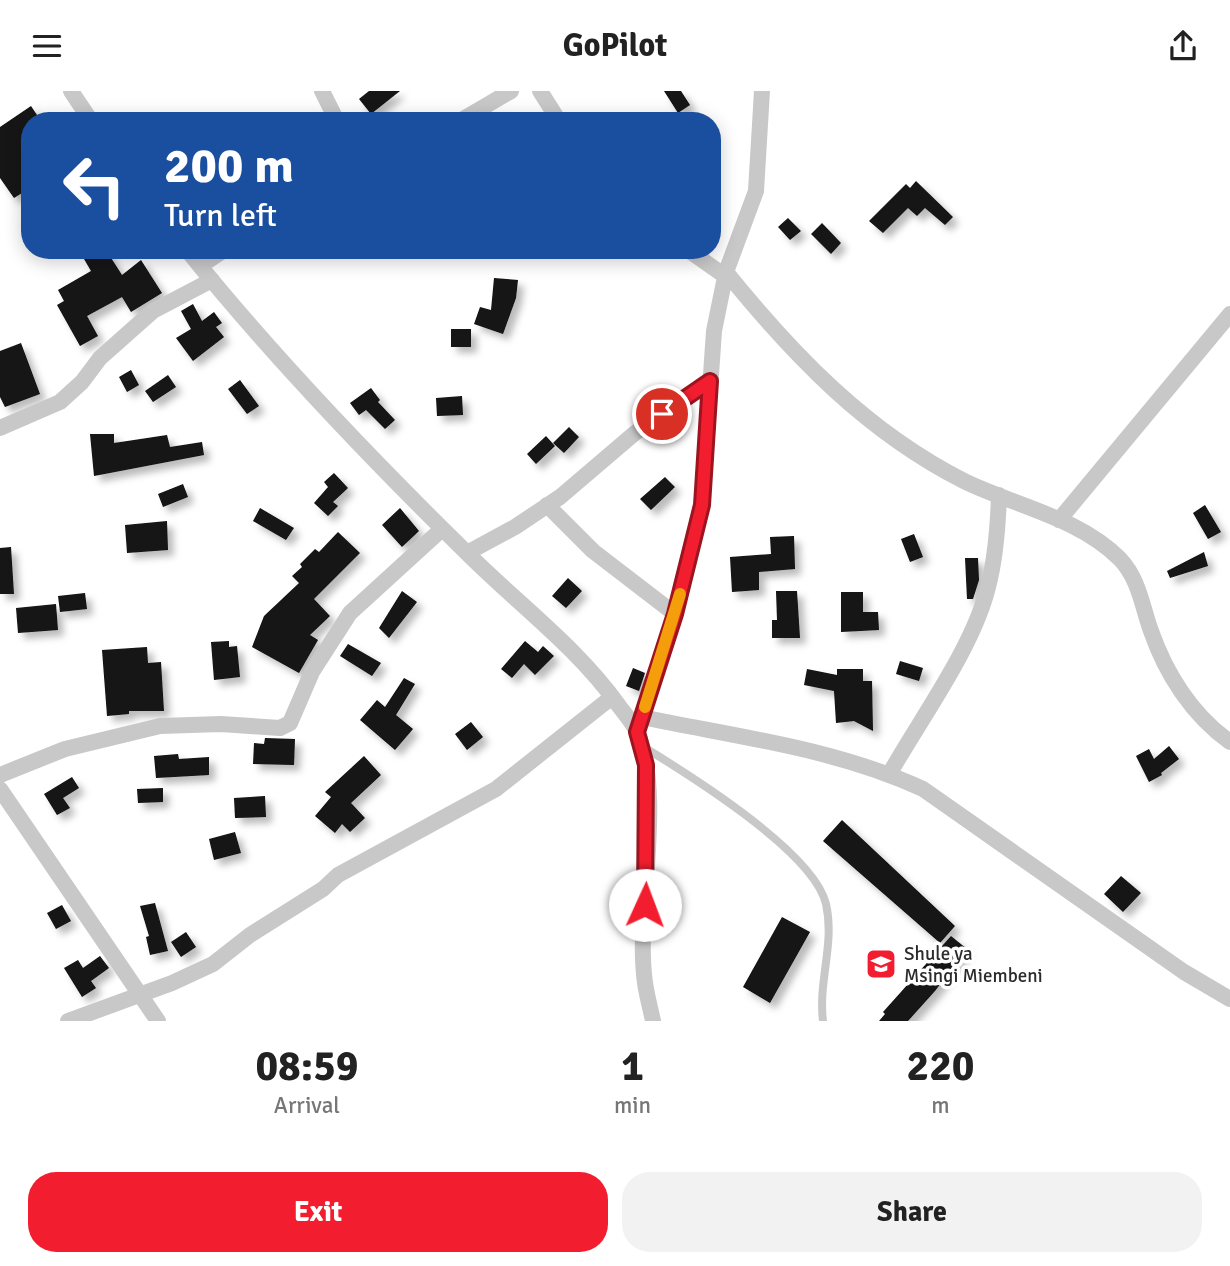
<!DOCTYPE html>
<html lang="en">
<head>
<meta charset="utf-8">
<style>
	body { margin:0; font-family:Signika,sans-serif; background:#f2f2f2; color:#222; height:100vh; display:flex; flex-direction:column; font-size:26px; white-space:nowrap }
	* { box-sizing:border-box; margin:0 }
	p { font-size:23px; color:#767676 }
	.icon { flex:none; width:38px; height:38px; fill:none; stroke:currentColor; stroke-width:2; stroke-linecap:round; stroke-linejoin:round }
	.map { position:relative; height:930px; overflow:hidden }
	.sheet { display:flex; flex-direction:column; background:#fff; flex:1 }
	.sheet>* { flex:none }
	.banner { position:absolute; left:21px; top:21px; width:700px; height:147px; border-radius:28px; box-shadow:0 4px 18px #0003; background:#1a4fa0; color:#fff; overflow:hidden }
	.pin { position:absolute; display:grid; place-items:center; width:60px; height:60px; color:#fff; margin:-30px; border:4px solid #fff; border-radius:50%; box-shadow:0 2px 7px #0007 }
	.me { position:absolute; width:77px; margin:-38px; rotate:2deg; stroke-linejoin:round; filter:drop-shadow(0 0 5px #0008) }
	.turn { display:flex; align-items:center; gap:24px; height:147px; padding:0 28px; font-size:32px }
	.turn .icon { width:91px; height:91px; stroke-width:2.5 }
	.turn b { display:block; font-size:49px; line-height:60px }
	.eta { display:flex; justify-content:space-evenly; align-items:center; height:119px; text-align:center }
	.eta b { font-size:42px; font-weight:700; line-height:49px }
	.action { display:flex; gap:14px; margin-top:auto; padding:14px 28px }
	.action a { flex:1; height:80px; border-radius:28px; background:#f21e30; color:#fff; font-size:28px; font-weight:700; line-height:80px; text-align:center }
	.action a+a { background:#f2f2f2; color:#222 }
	header { display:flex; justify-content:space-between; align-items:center; height:91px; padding:0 28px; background:#fff; font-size:32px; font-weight:700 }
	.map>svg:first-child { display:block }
	.building { fill:#121212; filter:url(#shadow) }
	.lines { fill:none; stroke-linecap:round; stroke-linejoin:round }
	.service { stroke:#c8c8c8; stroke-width:8 }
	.minor { stroke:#c8c8c8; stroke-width:16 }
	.route-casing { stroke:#9d141f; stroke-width:18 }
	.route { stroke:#f21e30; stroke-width:12 }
	.slow { stroke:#f59e0b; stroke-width:12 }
	.labels { text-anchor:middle; stroke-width:7; stroke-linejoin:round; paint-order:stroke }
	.poi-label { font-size:19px; fill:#2b2b2b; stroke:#fff; text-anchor:start }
</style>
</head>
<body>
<header><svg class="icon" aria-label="menu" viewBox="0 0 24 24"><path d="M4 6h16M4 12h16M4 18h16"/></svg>GoPilot<svg class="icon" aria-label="share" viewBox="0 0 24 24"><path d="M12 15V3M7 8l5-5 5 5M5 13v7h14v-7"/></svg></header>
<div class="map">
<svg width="1230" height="930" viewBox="0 0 1230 930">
	<defs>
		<filter id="shadow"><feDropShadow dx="6" dy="6" stdDeviation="3.5" flood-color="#0004"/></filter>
	</defs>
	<rect width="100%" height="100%" fill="#fff"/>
	<!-- building -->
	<path class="building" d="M369 0H400L371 23 359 8Z
		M664 0H681L690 14 678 22Z
		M31 15 39 27 30 30V65L24 69 30 77V97L14 107 0 87V36Z
		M916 90 953 126 945 134 925 117 917 125 908 117 883 142 869 130 906 93 910 97Z
		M788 127 801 140 790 149 778 136Z
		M822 132 841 152 831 163 811 143Z
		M99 159H106L122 184 141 169 162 202 131 221 122 206 87 225 98 245 80 255 57 214 64 210 58 199 91 180 84 168Z
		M494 187 518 189 516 207 503 243 474 233 480 216 491 219Z
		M193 213 202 230 214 221 222 232 216 236 224 246 193 270 176 247 191 238 181 220Z
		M451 238H471V256H451Z
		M21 252 40 303 5 316 0 306V260Z
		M131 279 139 294 127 301 119 286Z
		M168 284 176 296 153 311 145 300Z
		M240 289 259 315 247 323 228 298Z
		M371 297 380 309 378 311 395 329 385 338 366 319 359 324 350 312Z
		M462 305 463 324 437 325 436 307Z
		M569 336 579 346 564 362 553 352Z
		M90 343H114V352L167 344 170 356 202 351 204 364 94 385Z
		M546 345 555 355 536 373 527 363Z
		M334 382 348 397 333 411 338 415 328 425 314 412 328 396 324 391Z
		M665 386 675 396 651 419 640 408Z
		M183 393 188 406 163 416 158 403Z
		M1205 414 1221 441 1208 448 1193 422Z
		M260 417 294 437 286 449 253 430Z
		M400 417 419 440 402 456 382 434Z
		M167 430 168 459 127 462 125 434Z
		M338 441 360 462 314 508 330 525 310 544 318 549 299 582 252 556 264 525 299 492 292 485 302 476 300 473 315 458 319 461Z
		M914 443 923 466 910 471 901 448Z
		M794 445 795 478 759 481V499L732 501 730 466 771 463 770 446Z
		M11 456 14 503H0V457Z
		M1204 461 1208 475 1170 487 1167 480Z
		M965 467H978L979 489 973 508H967Z
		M568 487 582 500 566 517 552 505Z
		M402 500 417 511 389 547 379 537Z
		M776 500H797L800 547H772V529H777Z
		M841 501H863V521H878L879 539 841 541Z
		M85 502 87 518 60 521 58 505Z
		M56 513 58 539 18 542 16 517Z
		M229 550V556L237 555 240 586 214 589 211 551Z
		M525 550 538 561 543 555 554 565 535 584 524 573 512 587 501 578Z
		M348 553 381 572 372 585 340 565Z
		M147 556 148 572 161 571 164 620H129V623L107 625 102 559Z
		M900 570 923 577 919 590 896 583Z
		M633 577 645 582 639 600 626 595Z
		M807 578 837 584V578H863V590H872L873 640 854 630 836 632 834 600 804 594Z
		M404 587 415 593 396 624 413 638 395 659 360 629 377 609 385 616Z
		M471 631 483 646 467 659 455 643Z
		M265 647 295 648 294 674 253 673 254 652 264 653Z
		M1169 655 1179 668 1161 682 1162 684 1149 691 1136 665 1149 658 1154 668Z
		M178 663 179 668 209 666V684L156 687 154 665Z
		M364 665 381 684 351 712 365 727 350 741 342 733 335 742 315 725 331 706 325 701Z
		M72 686 79 697 63 707 70 717 57 724 44 703Z
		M163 697V711L138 712 137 698Z
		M265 705 266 726 235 727 234 707Z
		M842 729 955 835 940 852 823 750Z
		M235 741 241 762 214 769 209 748Z
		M1121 785 1141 802 1123 821 1104 803Z
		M155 812 168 860 150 864 146 846 149 845 140 815Z
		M62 814 71 830 56 838 47 822Z
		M782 826 810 841 770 912 743 896Z
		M186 841 196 856 181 866 171 851Z
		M951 845 967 858 935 900 908 930H879L885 923 883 921Z
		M100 865 109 877 91 890 96 897 82 906 64 877 78 869 83 877Z"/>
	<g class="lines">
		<!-- service -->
		<path class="service" d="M642 655C688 683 814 761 826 813 835 853 818 890 823 930"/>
		<!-- minor -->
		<path class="minor" d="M71 0 91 30
			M322 0 337 30
			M540 0 559 30
			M460 30 511 0
			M187 159C273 266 369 366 467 462 518 513 577 556 619 615 625 623 633 632 637 641 664 705 637 814 644 883 645 899 650 915 653 930
			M688 159 725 185
			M200 175 224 159
			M726 181C793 264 867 341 964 390 1015 415 1078 426 1120 468 1139 488 1142 515 1151 540 1166 583 1192 624 1230 651
			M0 337 60 311 82 291 100 267 153 220 212 189
			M547 414 593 460 675 523
			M1059 429 1230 223
			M467 462 515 436 560 406 635 342 710 290
			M642 626C737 646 834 657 923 698L1184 881 1230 908
			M639 635 675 523 702 414 714 240 726 181 756 100 762 0
			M890 682C921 627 973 557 988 496 996 466 998 435 999 404
			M0 684 65 658 160 635 221 633 280 637 290 632 312 581 350 522 442 438
			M0 698 158 930
			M68 930 172 892 213 873 250 844 323 798 338 784 496 698 612 606"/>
	</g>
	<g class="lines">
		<!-- route casing -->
		<g class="route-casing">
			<path id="route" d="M645 814 646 674 637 641 675 523 702 414 710 290 662 323"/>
		</g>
		<!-- route -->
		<use href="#route" class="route"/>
		<!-- slow -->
		<path class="slow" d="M645 616 680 503"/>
	</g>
	<!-- icons -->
	<defs>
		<g id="school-square" transform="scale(1.575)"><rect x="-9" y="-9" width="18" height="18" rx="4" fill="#f21e30" stroke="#fff"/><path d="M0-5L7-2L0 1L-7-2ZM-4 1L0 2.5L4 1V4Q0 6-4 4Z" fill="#fff"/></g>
	</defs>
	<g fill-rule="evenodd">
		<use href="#school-square" x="881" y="873"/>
	</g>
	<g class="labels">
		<!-- poi labels -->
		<g class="poi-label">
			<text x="904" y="869">Shule ya<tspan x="904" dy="22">Msingi Miembeni</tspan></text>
		</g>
	</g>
</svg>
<div class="pin" style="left:662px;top:323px;background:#d93025"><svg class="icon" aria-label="arrive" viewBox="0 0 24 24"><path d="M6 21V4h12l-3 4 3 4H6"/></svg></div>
<svg class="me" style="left:645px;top:814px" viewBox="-20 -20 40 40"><circle r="19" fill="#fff"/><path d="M0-13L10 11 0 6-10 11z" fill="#f21e30"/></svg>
<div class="banner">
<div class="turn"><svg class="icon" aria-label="left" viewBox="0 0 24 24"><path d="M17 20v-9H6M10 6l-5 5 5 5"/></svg><div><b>200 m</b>Turn left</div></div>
</div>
</div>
<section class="sheet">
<div class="eta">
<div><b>08:59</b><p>Arrival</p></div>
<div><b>1</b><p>min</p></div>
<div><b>220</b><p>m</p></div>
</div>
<div class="action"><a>Exit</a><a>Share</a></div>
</section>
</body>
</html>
